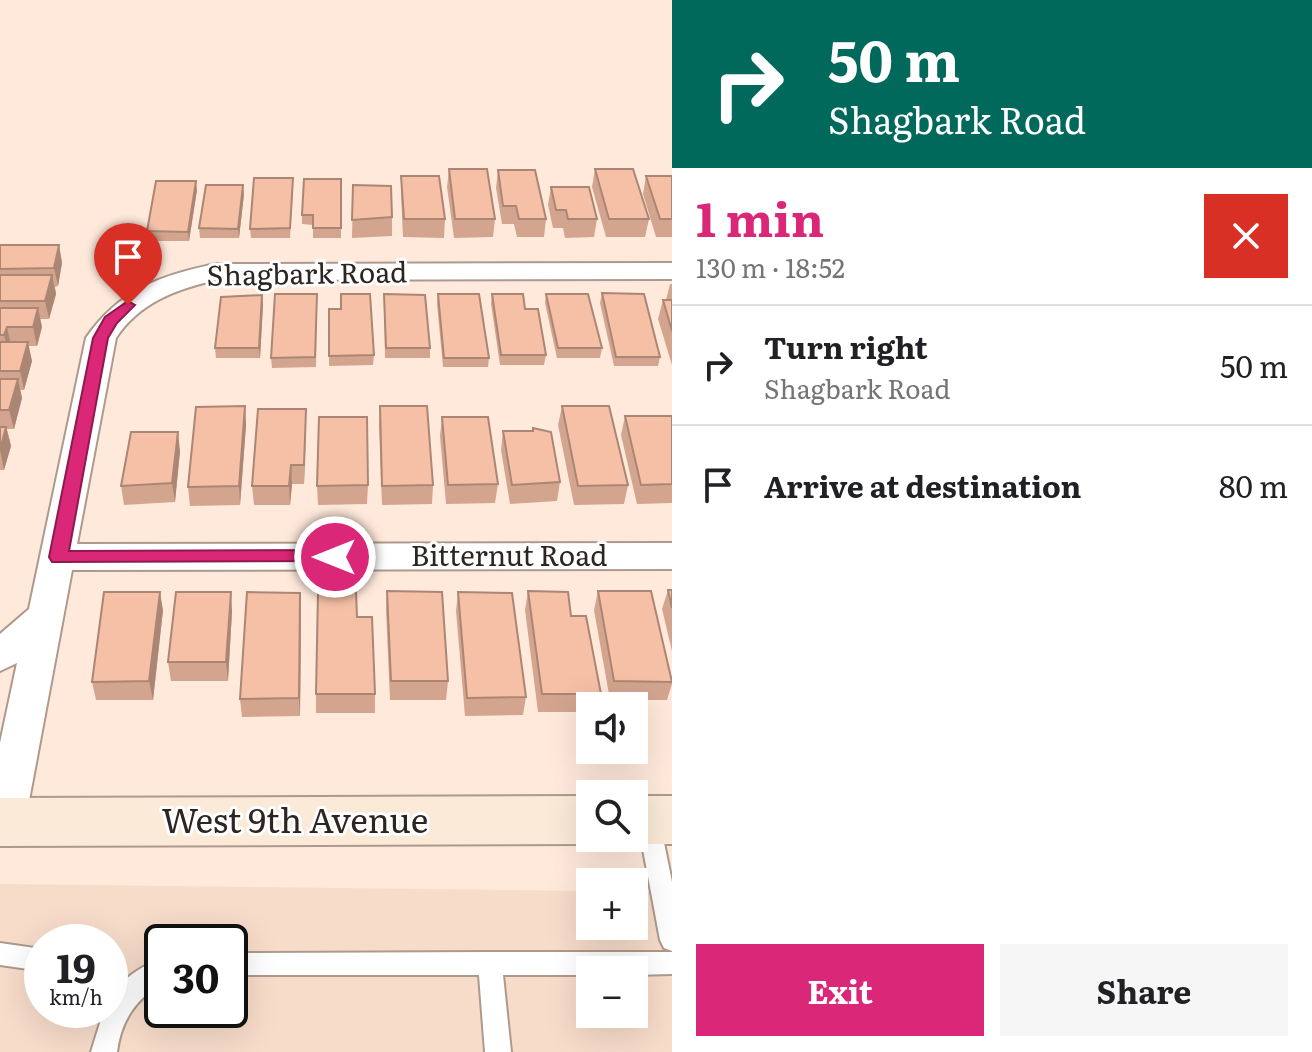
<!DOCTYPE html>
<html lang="en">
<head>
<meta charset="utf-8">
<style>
	body { margin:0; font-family:Literata,serif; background:#f6f6f6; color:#202124; height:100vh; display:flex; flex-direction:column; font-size:30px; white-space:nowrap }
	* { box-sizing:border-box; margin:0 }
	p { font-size:26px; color:#757577 }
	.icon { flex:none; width:44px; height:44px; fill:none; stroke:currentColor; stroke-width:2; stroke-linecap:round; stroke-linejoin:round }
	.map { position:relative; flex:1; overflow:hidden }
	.drawer { display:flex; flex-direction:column; background:#fff; width:640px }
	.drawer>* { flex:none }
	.guide { background:#00695c; color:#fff; overflow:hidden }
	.controls { position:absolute; left:576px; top:692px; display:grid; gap:16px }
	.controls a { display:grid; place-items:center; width:72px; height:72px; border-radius:0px; background:#fff; box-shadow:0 8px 32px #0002; font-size:40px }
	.speed { position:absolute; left:24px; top:924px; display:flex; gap:16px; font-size:40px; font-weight:700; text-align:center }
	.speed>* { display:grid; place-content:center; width:104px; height:104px; border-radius:50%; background:#fff; box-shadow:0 8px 32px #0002; line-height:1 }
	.speed small { font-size:20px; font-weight:400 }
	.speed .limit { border:4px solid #111; border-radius:12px; background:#fff; color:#111 }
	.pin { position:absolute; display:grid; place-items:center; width:68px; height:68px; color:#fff; margin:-82px -34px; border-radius:50% 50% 50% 0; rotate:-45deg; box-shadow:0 0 8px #0007 }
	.pin .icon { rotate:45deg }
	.me { position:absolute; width:88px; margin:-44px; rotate:270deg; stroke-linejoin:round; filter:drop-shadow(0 0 6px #0008) }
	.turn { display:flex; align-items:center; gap:28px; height:168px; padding:0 24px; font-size:36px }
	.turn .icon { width:104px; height:104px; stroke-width:2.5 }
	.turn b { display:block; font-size:56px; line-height:68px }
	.round { display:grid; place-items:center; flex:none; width:84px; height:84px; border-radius:0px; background:#f6f6f6 }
	.summary { display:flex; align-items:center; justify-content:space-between; height:136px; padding:0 24px }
	h1 { font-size:48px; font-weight:700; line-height:60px; color:#db2777 }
	.primary-button { display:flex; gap:16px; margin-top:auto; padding:16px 24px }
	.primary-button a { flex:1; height:92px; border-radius:0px; background:#db2777; color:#fff; font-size:32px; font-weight:700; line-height:92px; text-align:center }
	.primary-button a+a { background:#f6f6f6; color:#202124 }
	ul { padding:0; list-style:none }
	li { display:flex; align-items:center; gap:24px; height:120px; padding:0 24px; border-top:2px solid #e0e0e0 }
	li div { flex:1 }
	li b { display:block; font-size:30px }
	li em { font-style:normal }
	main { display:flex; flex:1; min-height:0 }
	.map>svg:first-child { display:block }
	.built { fill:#f8dcca; fill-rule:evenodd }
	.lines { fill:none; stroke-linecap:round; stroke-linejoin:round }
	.lane-casing { stroke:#ae9a8d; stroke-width:4 }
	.street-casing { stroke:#ae9a8d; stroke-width:4 }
	.secondary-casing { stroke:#ae9a8d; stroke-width:4 }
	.lane { fill:#fff; fill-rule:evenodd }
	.street { fill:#fff; fill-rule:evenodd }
	.secondary { fill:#faead7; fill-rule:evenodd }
	.wall { fill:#d3a58f }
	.shaded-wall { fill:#ac8674 }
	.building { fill:#f5c0a6; stroke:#ac8674; stroke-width:2 }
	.route { fill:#db2777; stroke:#8e194d; stroke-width:2 }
	.labels { text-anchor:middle; stroke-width:6; stroke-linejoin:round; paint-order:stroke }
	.street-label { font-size:28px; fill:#2d2521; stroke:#fff }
	.near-street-label { font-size:34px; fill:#2d2521; stroke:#fff }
</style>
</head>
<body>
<main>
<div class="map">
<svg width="672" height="1052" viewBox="0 0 672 1052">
	<rect width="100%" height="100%" fill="#ffe9db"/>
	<!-- built -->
	<path class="built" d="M0 884 590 891V926H634V891H672V1052H0ZM42 942H110V1010H42ZM162 942H230V1010H162ZM590 970H634V1014H590Z"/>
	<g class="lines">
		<!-- lane casing -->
		<g class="lane-casing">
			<path id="lane" d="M649 813 657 816 660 823 672 882V951L664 948 660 940 638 823 641 816Z
				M0 943 42 949V971L0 965Z
				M489 952H672V974L634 975V970H590V975H503L511 1052H485L479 975H230V953Z
				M162 958V983C135 1000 121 1021 117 1052H91L104 1010H110C110 984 140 967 162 958Z"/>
		</g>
		<!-- street casing -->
		<g class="street-casing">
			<path id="street" d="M672 263V279L216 280C176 289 139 303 116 338L77 544 672 543V569L72 570 25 822 19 835 0 839V743L17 663 0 671V634L29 609 86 338C119 290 161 275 216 264Z"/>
		</g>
		<!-- secondary casing -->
		<g class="secondary-casing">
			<path id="secondary" d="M590 796V838H606L590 844 0 846V798Z
				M634 796H672V844H634L618 838H634Z"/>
		</g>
		<!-- lane -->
		<use href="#lane" class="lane"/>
		<!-- street -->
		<use href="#street" class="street"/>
		<!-- secondary -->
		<use href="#secondary" class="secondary"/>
	</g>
	<!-- wall -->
	<path class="wall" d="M449 169 495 219 493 237 454 238 447 187Z
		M595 169 649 219 645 237H606L592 187Z
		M498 170 546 219 544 237H517L514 224H502L496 188Z
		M401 176 445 219 444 238 403 237 401 194Z
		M646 176H672V237H656L643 194Z
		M341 179V238H313V225L302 224V215Z
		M353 185 392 217V236L352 238Z
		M551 187 597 219 594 237 565 238 563 228H553L548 205Z
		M293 188 290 238H251L250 229Z
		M197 190 189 241H149L147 231Z
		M244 194 239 238H200L199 228Z
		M0 245H59L62 263 58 286 55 287 56 294 49 319H40L42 327 37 346H28L32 361 24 390H20L22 398 14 429H7L11 446 4 470H0Z
		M670 284H672V365L658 319 663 300H666Z
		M602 293 660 357 658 366H614L600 303Z
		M317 294 316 367 272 368 271 358Z
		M384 294 430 348V358H385Z
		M438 294 489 358 488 367H443L437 304Z
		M492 294 525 309 546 355 544 365H500L491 304Z
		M546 294 602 348 600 358H557L545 303Z
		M263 305 260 358H216L215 348Z
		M329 309H341L374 355 373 365 329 366Z
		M245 406 246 425 240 505 190 506 188 487Z
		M380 406 433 485 432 504 382 505 379 425Z
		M562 406 628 485 624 504 574 505 558 425Z
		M306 409 304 484H292L290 505H254L252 486Z
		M625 416H672V503L637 504 621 435Z
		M442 417 498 484 495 503 446 504 440 436Z
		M503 431 560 482 557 501 510 504 501 450Z
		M180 451 175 502 124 505 121 486Z
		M368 485 367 504 318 505 317 486Z
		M668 590H672V651L662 609Z
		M387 591 448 681 446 700H390L386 610Z
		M528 591 571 616 601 694 598 706H590V712H538L525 610Z
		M598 591 672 679V684L667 700H610L594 610Z
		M458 592 526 697 523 715 465 716 456 611Z
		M163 610 153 700H96L92 682Z
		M232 611 228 681H171L168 662Z
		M301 612 300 716 242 717 240 699Z
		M357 617 375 694V713H316V694Z"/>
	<!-- shaded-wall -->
	<path class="shaded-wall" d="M196 181 197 190 189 241 188 232Z
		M243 185 244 194 239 238 238 229Z
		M59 245 62 263 58 286 54 268Z
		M52 275 56 294 49 319 45 301Z
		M262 295 263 305 260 358 259 348Z
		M38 308 42 327 37 346 33 327Z
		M7 327 11 346 9 354 4 335Z
		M28 342 32 361 24 390 20 371Z
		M18 379 22 398 14 429 9 410Z
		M245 406 246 425 240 505 239 486Z
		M306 409V428L304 484V465Z
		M6 427 11 446 4 470 0 450Z
		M178 432 180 451 175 502 172 483Z
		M291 465 292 484 290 505 289 486Z
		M160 592 163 610 153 700 149 681Z
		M231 592 232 611 228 681 226 662Z
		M300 593 301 612 300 716 299 698Z"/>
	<!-- building -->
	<path class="building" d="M449 169H487L495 219H455Z
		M595 169H633L649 219H609Z
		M498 170H535L546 219H519L516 206H503Z
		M401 176H439L445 219H404Z
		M646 176H672V219H660Z
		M254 178H293L290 228 250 229Z
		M304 179H341V228H313V215H302Z
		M156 181H196L188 232 147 231Z
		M206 185H243L238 229 199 228Z
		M353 185 391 186 392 217 352 220Z
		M551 187H589L597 219H568L566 210H556Z
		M0 245H59L54 268 0 269Z
		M0 275H52L45 301H0Z
		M602 293 644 294 660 357H616Z
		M275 294H317L315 357 271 358Z
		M341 294H370L374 355 329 356V309H341Z
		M384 294 425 295 430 348H386Z
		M438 294H479L489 358H444Z
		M492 294H523L525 309H538L546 355H501Z
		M546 294H588L602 348H558Z
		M262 295 259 348H215L221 297Z
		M663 300H672V331Z
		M0 308H38L33 327H7L4 335H0Z
		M0 342H28L20 371H0Z
		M0 379H18L9 410H0Z
		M245 406 239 486 188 487 196 407Z
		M380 406H427L433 485 382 486Z
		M562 406H609L628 485 578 486Z
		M258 409H306L304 465H291L289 486H252Z
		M625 416H672V484L641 485Z
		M319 417H367L368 485 317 486Z
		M442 417H488L498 484 448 485Z
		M0 427H6L0 450Z
		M533 428 551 432 560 482 512 485 503 431H533Z
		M131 432H178L172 483 121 486Z
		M668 590H672V608Z
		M387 591 442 592 448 681H391Z
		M528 591 568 592 571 616H586L601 694H542Z
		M598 591H651L672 682 614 681Z
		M104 592H160L149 681 92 682Z
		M176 592H231L226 662H168Z
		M247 592 300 593 299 698 240 699Z
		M318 592H356L357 617H372L375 694H316Z
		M458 592 512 593 526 697 467 698Z"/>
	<!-- route -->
	<path class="route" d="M128 301 135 305 117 323 108 338 69 551 335 550 344 557 341 561 52 562 49 557 93 338 105 317Z"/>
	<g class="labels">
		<!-- street labels -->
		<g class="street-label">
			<text transform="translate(307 274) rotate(-1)" y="10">Shagbark Road</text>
			<text x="509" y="566">Bitternut Road</text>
		</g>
		<!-- near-street labels -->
		<g class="near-street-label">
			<text x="295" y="833">West 9th Avenue</text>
		</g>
	</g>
</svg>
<div class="controls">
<a><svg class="icon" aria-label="sound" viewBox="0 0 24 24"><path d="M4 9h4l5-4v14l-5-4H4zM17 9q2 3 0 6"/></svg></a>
<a><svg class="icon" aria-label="search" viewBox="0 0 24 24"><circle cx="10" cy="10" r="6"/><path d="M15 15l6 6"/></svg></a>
<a>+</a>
<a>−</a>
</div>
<div class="speed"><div>19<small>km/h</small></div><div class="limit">30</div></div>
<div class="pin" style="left:128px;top:305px;background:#d93025"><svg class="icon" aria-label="arrive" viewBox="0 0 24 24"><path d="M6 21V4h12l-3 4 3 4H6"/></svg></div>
<svg class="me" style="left:335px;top:557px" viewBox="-20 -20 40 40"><circle r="17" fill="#db2777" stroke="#fff" stroke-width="3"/><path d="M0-11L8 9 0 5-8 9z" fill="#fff"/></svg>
</div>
<section class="drawer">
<div class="guide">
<div class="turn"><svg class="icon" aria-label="right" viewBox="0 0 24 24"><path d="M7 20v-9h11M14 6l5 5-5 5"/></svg><div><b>50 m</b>Shagbark Road</div></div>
</div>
<div class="summary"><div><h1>1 min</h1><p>130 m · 18:52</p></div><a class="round" style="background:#d93025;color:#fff"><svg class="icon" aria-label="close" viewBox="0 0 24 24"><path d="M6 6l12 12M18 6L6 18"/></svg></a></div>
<ul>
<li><svg class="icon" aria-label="right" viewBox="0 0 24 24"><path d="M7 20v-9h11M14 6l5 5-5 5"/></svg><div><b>Turn right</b><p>Shagbark Road</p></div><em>50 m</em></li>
<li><svg class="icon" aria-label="arrive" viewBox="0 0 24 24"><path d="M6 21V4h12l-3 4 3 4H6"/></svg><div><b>Arrive at destination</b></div><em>80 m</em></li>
</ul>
<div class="primary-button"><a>Exit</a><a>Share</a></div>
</section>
</main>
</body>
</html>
